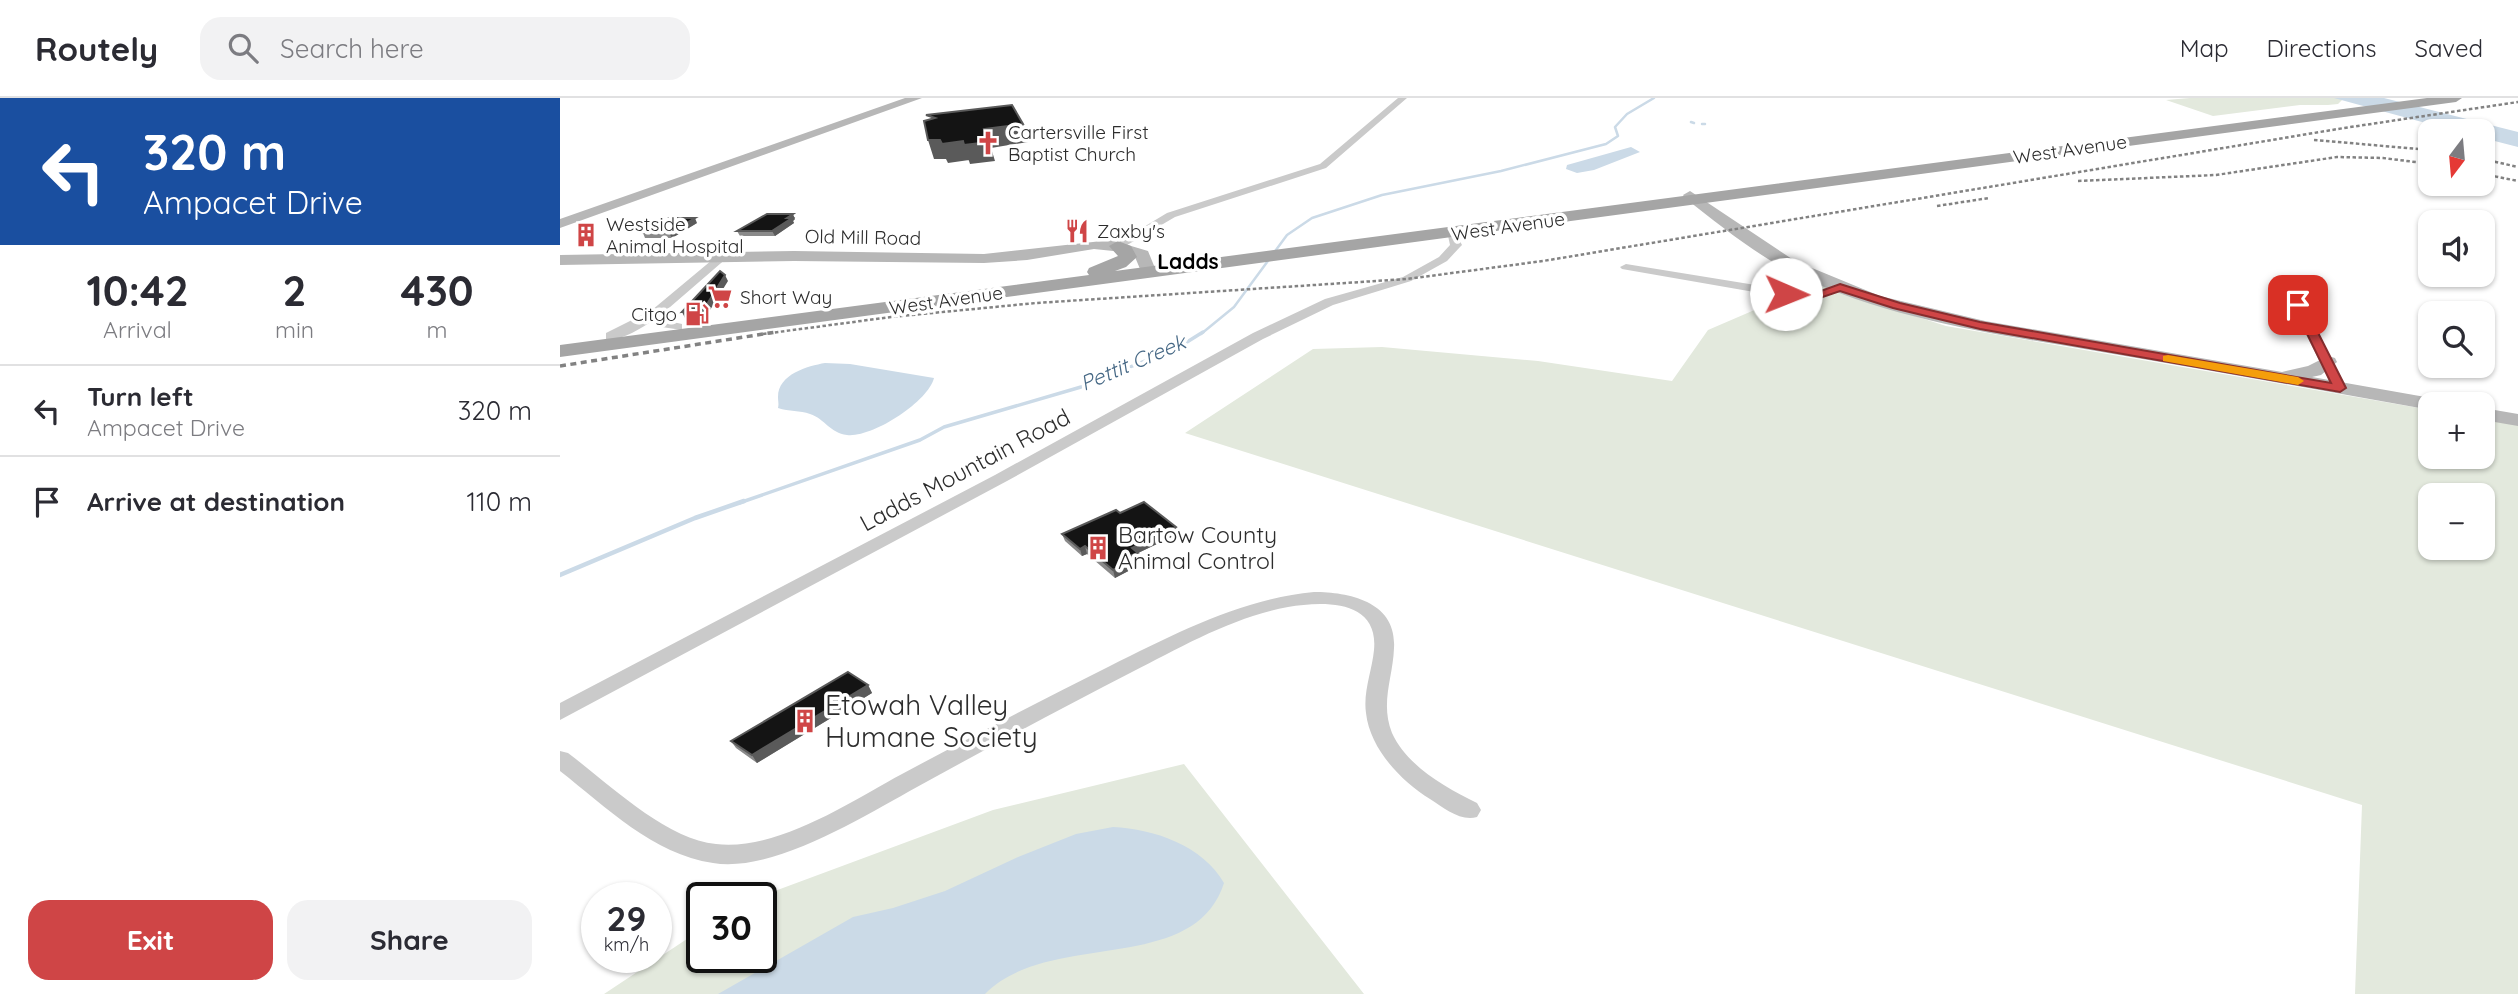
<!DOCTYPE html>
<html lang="en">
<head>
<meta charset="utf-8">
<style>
	body { margin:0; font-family:Quicksand,sans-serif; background:#f2f2f3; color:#2b2b33; height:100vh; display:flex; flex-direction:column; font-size:26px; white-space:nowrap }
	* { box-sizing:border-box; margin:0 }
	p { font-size:23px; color:#7c7c81 }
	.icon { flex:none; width:38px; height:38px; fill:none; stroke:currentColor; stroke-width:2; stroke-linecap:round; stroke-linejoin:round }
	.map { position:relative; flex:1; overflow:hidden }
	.details { display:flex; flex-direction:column; background:#fff; width:560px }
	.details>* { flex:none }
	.hud { background:#1a4fa0; color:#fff; overflow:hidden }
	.needle { width:46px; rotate:196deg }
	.tools { position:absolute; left:1858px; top:21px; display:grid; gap:14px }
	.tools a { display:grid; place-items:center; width:77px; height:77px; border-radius:14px; background:#fff; box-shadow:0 2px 5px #0004; font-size:35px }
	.speed { position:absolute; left:21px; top:784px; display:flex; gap:14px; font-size:35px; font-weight:700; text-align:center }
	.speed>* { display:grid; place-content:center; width:91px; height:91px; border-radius:50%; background:#fff; box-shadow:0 2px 5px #0004; line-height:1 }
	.speed small { font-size:18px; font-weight:400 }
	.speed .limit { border:4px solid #111; border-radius:10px; background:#fff; color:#111 }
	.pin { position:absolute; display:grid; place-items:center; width:60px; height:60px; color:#fff; margin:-30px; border-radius:14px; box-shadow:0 4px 10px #0006 }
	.me { position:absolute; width:77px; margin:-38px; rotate:91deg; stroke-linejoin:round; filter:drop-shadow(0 0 5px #0008) }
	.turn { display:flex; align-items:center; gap:24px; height:147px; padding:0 28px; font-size:32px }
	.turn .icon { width:91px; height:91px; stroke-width:2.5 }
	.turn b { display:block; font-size:49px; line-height:60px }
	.eta { display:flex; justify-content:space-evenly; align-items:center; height:119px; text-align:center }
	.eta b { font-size:42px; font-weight:700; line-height:49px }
	.action { display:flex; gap:14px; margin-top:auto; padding:14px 28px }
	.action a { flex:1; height:80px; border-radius:21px; background:#cf4546; color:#fff; font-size:28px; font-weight:700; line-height:80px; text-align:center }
	.action a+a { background:#f2f2f3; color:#2b2b33 }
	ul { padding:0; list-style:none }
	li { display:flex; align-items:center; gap:21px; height:91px; padding:0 28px; border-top:2px solid #e1e1e2 }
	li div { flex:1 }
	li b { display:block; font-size:26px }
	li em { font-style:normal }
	header { display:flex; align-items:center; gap:42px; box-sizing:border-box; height:98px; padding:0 35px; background:#fff; border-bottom:2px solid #e1e1e2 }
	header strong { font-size:33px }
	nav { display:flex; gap:38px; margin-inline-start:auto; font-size:24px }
	.search { width:490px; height:63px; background:#f2f2f3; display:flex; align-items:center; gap:18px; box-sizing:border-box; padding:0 24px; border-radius:21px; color:#7c7c81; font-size:26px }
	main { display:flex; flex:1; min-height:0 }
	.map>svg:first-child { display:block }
	.green { fill:#e3e9dd; fill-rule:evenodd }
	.water { fill:#cbdae7 }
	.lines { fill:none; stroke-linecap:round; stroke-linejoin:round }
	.stream-far2 { stroke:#cbdae7; stroke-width:2.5 }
	.stream-far1 { stroke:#cbdae7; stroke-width:3.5 }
	.stream { stroke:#cbdae7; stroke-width:4.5 }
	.street { fill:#cacaca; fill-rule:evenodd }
	.secondary { fill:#b7b7b7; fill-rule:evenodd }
	.primary { fill:#a5a5a5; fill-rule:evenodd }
	.rail-far1 { stroke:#828282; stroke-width:2.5; stroke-dasharray:3.5 2.5; stroke-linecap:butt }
	.rail { stroke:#828282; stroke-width:3.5; stroke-dasharray:6 4.5; stroke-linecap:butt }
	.wall { fill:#8a8a8a }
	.shaded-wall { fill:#5a5a5a }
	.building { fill:#141414; stroke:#5a5a5a; stroke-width:2 }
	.route { fill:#cf4546; stroke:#872d2e; stroke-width:2 }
	.slow { fill:#f59e0b }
	.labels { text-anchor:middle; stroke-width:7; stroke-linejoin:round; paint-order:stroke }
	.far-poi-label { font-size:19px; fill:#2d2d2d; stroke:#fff; text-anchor:start }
	.far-street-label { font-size:19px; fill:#2d2d2d; stroke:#fff }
	.far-neighbourhood-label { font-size:21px; font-weight:bold; fill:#000; stroke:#fff }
	.far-water-label { font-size:21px; font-style:italic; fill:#466885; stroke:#fff }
	.street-label { font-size:23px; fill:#2d2d2d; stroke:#fff }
	.poi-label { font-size:23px; fill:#2d2d2d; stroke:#fff; text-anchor:start }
	.near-poi-label { font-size:28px; fill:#2d2d2d; stroke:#fff; text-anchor:start }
</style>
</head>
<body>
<header>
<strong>Routely</strong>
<div class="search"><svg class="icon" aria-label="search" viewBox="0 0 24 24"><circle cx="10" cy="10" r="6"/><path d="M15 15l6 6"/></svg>Search here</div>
<nav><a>Map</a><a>Directions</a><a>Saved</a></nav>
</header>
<main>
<section class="details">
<div class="hud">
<div class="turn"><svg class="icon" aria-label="left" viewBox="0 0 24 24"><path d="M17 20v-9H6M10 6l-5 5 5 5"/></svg><div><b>320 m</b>Ampacet Drive</div></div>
</div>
<div class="eta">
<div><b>10:42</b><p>Arrival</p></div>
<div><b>2</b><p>min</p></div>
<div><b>430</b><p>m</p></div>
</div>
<ul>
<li><svg class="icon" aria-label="left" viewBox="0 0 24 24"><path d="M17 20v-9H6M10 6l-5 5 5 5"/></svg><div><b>Turn left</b><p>Ampacet Drive</p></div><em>320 m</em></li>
<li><svg class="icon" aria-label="arrive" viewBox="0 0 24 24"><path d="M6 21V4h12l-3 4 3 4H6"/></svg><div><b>Arrive at destination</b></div><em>110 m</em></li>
</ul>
<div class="action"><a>Exit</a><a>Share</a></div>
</section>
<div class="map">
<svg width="1958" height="896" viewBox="0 0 1958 896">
	<rect width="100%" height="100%" fill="#fff"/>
	<!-- green -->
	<path class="green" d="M1630 0H1780L1783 1 1778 6 1768 7H1740L1653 18 1606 2Z
		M1255 186 1386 228 1871 312V359H1923V321L1958 327V896H1795L1802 707 625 335 753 251 822 249 978 263 1112 283 1148 232ZM1871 397H1923V450H1871Z
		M624 666 804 896H44L142 831V859H201V800H196L433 712Z"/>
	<!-- water -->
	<path class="water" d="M1774 0H1824L1958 34V49L1923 40V33H1895Z
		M1071 49 1080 54 1034 72 1017 75 1006 71 1007 67Z
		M265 265 290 266 374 280C368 304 312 340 287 337 270 335 265 321 250 316 240 312 229 314 218 310 219 306 218 303 218 299 218 276 248 268 265 265Z
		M553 729C595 731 643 748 664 785 634 879 488 831 425 896H158L293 819 333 810 385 793 458 759 516 736Z"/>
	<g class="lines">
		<!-- stream-far2 -->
		<path class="stream-far2" d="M1131 24 1134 25
			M1142 26H1145
			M641 236 674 209 727 137 752 120 822 97 941 73 1046 46 1058 38 1055 29 1067 16 1094 0"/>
		<!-- stream-far1 -->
		<path class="stream-far1" d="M179 405 360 342 384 329 521 289 619 249 643 234"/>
		<!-- stream -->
		<path class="stream" d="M0 477 135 420 184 403"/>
		<!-- street -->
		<path class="street" d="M838 0H847L766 70 615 119 562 150 552 148 607 115 760 66Z
			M887 133H895L902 147 900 149 887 163 851 183 773 207 703 241 447 383 0 622V605L435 377 693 235 765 201 843 179 879 159 890 147Z
			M158 157 168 159 102 216 104 222 122 226V232L95 228 92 223C80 231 61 243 46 241V235L92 212Z
			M1066 166 1250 196 1280 185 1286 189 1251 204 1062 171 1060 169Z
			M1730 189 1734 190 1787 290 1785 293H1775L1773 290 1724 193Z
			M754 494C790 494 837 504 834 550 833 580 820 605 832 635 847 668 886 690 917 705L921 712 917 719C901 724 884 710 870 701 841 683 810 651 806 615 803 594 812 573 814 552 819 501 763 503 728 509 673 519 621 549 572 574 500 611 428 650 357 689 304 718 214 775 153 765 93 756 46 709 0 673V653L8 655C48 685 105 741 156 746 218 753 290 704 342 676 411 639 480 603 550 568 615 536 681 501 754 494Z"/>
		<!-- secondary -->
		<path class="secondary" d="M345 0H362L0 130V121Z
			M1130 93 1235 163 1320 198 1425 223 1722 274 1748 268 1768 258 1775 260 1777 264 1761 277 1752 279 1871 300 1878 302 1881 306H1871V312C1759 292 1648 272 1536 253 1435 236 1332 222 1239 178 1197 158 1161 128 1125 100L1123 97Z
			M551 142 588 153 597 175 595 178H583L575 159 563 154 534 151 467 162 424 165 234 163 0 167V157L234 153 424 156Z
			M1923 310 1958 316V328L1923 322Z"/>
		<!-- primary -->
		<path class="primary" d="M1867 0H1902L1896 4 0 259V247L529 177 527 174 529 170 558 158 549 148 558 143 571 148 577 159 566 169 555 173Z"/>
		<!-- rail-far1 -->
		<path class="rail-far1" d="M1754 42 1871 52
			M1923 61 1958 69
			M1923 76 1958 83
			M1518 83 1656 77 1777 59 1823 60 1871 66
			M1377 108 1429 100
			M203 236 331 219 476 205 847 181 983 163 1784 30 1958 4"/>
		<!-- rail -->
		<path class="rail" d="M0 268 216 234"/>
	</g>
	<!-- wall -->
	<path class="wall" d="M235 121 233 123 234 125 215 138H180L177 133Z
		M137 125 112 140H85L83 135Z
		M560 415 616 429 618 436 578 455 580 462 575 464 576 469 555 480 527 456 522 458 505 443 502 436Z
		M308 587 312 595 197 665 176 650 171 643Z"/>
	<!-- shaded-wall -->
	<path class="shaded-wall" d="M463 26 468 44 431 50 435 63 410 66 404 47 424 31Z
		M368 42H380L403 43 409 62 388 65 386 61H374Z
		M233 116 235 121 233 123 234 125 215 138 212 133Z
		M135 120 137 125 112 140 109 135Z
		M165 177 168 183 147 217 125 220 122 214Z
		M616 429 618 436 578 455 580 462 575 464 576 469 555 480 553 472 570 458 572 450Z
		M525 448 527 456 522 458 520 451Z
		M308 587 312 595 197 665 192 657Z"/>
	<!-- building -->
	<path class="building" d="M452 7 463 26 424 31 429 44 404 47 403 43 382 46 380 42H368L364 23 375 20 366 17Z
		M207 116H233L227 120H232L212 133H177Z
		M109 120H135L109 135H83Z
		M160 173 165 177 144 211 122 214Z
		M584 404 616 429 572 450 578 455 570 458 574 462 553 472 525 448 520 451 502 436 556 412 560 415Z
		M288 574 308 587 192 657 171 643Z"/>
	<!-- route -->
	<path class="route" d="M1280 186 1340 205 1420 224 1771 285 1733 207 1738 204 1744 207 1786 290 1780 294 1420 231 1333 210 1280 193 1251 203 1221 196 1226 193 1250 197Z"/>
	<!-- slow -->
	<path class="slow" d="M1608 257 1738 279 1744 283 1738 287 1603 263V258Z"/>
	<!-- icons -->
	<defs>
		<g id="church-bare" transform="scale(1.89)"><path d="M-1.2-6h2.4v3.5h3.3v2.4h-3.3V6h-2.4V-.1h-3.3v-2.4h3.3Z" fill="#cf4546" stroke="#fff" stroke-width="2.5" paint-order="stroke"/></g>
		<g id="restaurant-bare" transform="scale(1.89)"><path d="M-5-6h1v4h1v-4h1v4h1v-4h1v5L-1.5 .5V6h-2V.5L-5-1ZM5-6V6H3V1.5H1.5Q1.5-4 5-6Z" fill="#cf4546" stroke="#fff" stroke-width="2.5" paint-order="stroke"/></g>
		<g id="building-bare" transform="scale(1.89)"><path d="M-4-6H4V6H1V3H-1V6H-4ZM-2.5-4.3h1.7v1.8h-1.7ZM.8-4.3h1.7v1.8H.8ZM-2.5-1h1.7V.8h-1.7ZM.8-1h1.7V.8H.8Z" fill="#cf4546" stroke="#fff" stroke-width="2.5" paint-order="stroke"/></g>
		<g id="supermarket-bare" transform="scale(1.89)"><path d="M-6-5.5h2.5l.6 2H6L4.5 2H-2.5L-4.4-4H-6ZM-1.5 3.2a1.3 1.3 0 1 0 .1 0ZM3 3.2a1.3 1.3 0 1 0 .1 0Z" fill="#cf4546" stroke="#fff" stroke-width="2.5" paint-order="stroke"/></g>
		<g id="fuel-bare" transform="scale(1.89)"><path d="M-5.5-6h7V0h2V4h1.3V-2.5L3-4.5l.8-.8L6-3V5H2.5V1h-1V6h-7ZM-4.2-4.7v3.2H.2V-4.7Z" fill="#cf4546" stroke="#fff" stroke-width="2.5" paint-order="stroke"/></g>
	</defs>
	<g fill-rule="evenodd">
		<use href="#church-bare" x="428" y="45"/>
		<use href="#restaurant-bare" x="517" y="133"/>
		<use href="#building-bare" x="26" y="137"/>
		<use href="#supermarket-bare" x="160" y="199"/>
		<use href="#fuel-bare" x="137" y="216"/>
		<use href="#building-bare" x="538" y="450"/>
		<use href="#building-bare" x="245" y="623"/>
	</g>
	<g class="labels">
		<!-- far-poi labels -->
		<g class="far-poi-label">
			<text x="448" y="41">Cartersville First<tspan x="448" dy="22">Baptist Church</tspan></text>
			<text x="46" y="133">Westside<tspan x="46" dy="22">Animal Hospital</tspan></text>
			<text x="537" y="140">Zaxby's</text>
			<text x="180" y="206">Short Way</text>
			<text x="117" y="223" text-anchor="end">Citgo</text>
		</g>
		<!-- far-street labels -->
		<g class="far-street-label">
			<text transform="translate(1510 51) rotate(-8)" y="7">West Avenue</text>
			<text transform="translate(948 128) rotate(-8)" y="7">West Avenue</text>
			<text transform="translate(303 139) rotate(1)" y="7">Old Mill Road</text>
			<text transform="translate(386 202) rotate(-8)" y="7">West Avenue</text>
		</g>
		<!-- far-neighbourhood labels -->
		<g class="far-neighbourhood-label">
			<text x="628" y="171">Ladds</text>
		</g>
		<!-- far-water labels -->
		<g class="far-water-label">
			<text transform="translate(573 265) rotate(-23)" y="7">Pettit Creek</text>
		</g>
		<!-- street labels -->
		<g class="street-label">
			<text transform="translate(405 372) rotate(-28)" y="8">Ladds Mountain Road</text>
		</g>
		<!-- poi labels -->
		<g class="poi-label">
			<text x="558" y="445">Bartow County<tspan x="558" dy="26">Animal Control</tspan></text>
		</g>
		<!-- near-poi labels -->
		<g class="near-poi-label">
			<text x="265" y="617">Etowah Valley<tspan x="265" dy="32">Humane Society</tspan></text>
		</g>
	</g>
</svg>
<div class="tools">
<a><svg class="needle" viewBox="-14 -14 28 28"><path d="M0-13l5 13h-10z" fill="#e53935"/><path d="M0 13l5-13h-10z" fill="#7c7c81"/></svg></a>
<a><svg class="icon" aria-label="sound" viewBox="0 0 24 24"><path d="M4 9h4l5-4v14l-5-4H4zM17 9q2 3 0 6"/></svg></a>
<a><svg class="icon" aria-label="search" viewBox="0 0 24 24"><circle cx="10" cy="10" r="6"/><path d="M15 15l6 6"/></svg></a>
<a>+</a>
<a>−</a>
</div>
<div class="speed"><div>29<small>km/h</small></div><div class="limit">30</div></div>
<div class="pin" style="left:1738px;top:207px;background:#d93025"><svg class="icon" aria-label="arrive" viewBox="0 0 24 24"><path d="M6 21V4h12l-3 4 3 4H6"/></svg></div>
<svg class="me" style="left:1226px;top:196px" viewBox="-20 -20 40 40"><circle r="19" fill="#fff"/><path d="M0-13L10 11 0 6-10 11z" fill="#cf4546"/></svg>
</div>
</main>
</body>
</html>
